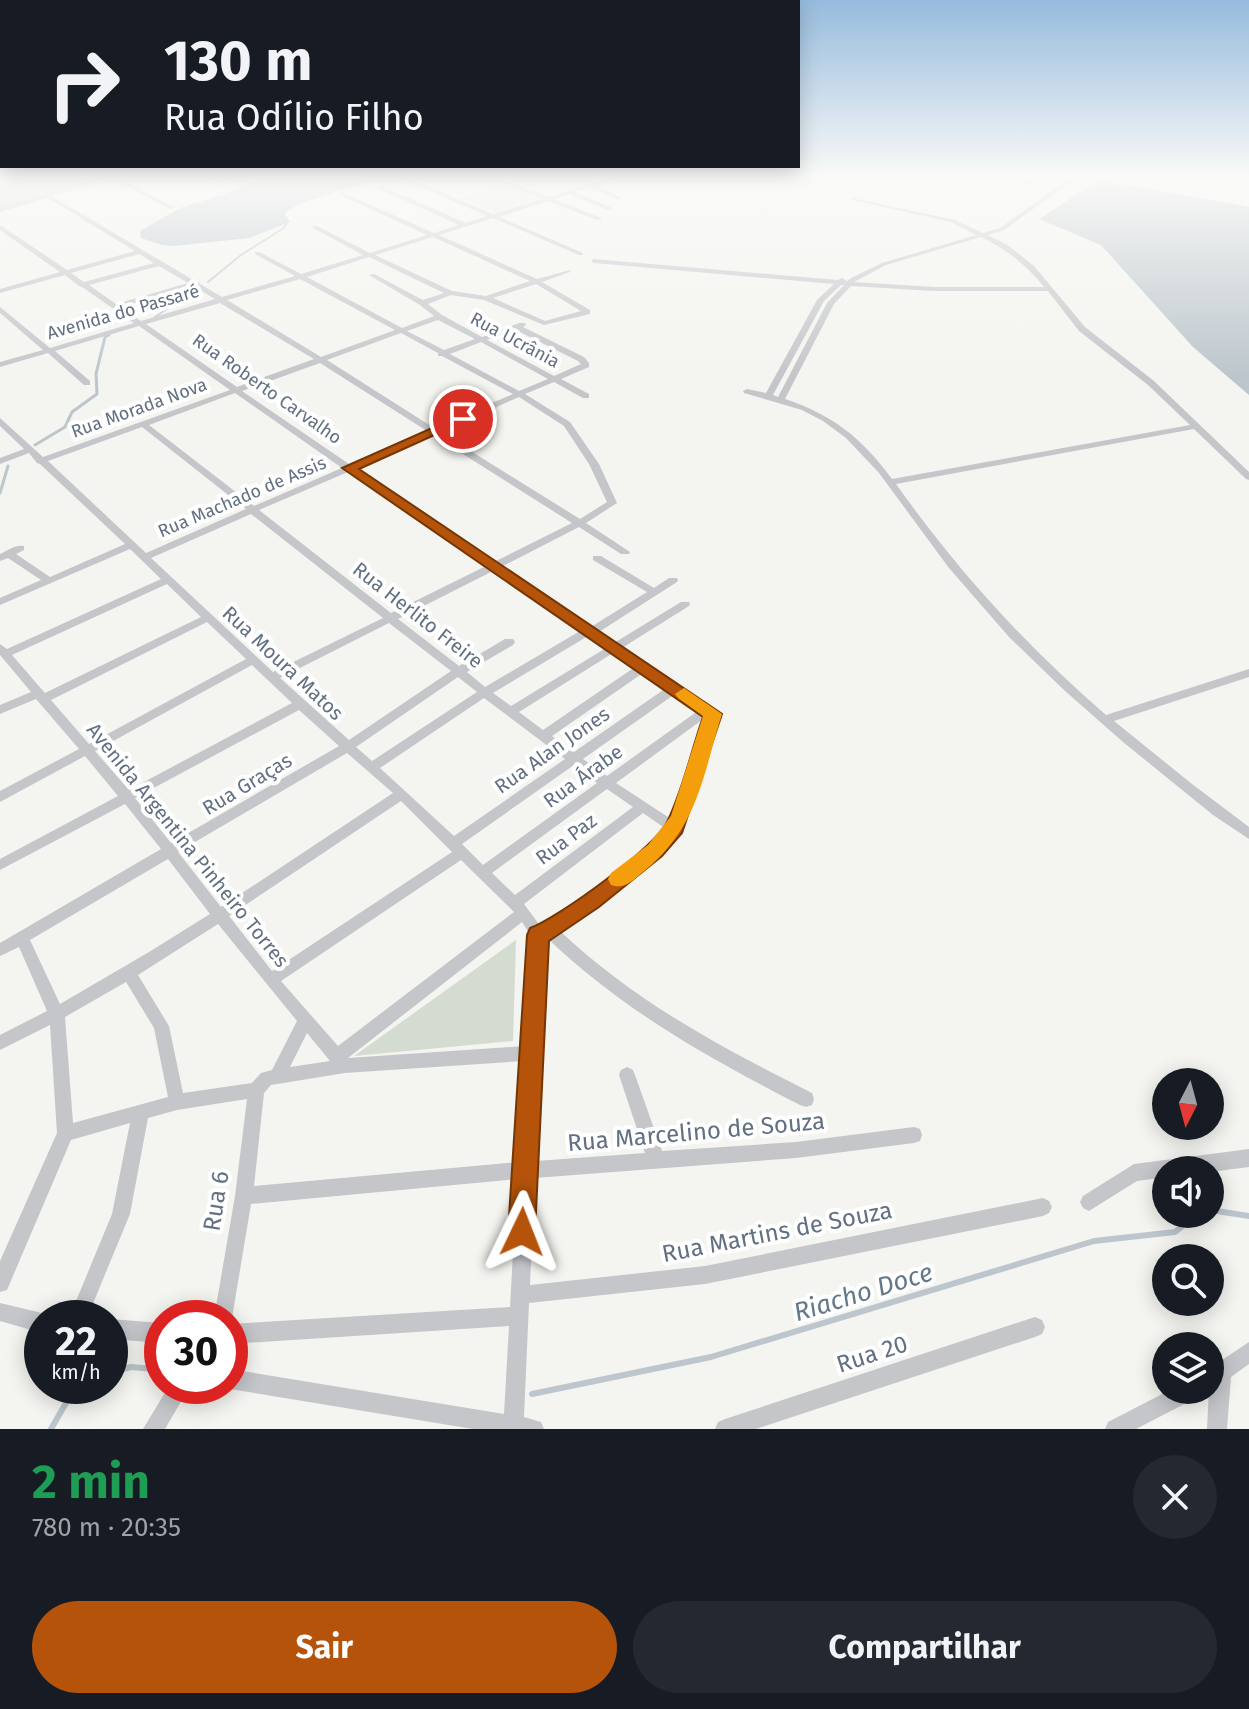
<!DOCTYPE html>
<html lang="pt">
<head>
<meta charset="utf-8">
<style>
	body { margin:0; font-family:"Fira Sans",sans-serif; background:#242831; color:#f1f3f6; height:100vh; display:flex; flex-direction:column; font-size:30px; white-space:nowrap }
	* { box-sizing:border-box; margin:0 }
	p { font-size:26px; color:#9ea1a6 }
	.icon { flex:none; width:44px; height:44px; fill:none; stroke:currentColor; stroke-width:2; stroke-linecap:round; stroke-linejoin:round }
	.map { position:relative; height:1429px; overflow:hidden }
	.details { display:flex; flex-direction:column; background:#171b24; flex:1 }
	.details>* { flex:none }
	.top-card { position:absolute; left:0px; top:0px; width:800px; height:168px; box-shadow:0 4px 20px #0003; background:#171b24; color:#f1f3f6; overflow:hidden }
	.needle { width:52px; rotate:186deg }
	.tools { position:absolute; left:1152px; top:1068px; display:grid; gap:16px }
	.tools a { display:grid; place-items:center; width:72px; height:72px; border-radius:50%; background:#171b24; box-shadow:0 4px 20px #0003; font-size:40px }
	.speed { position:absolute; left:24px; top:1300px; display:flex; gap:16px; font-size:40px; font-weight:700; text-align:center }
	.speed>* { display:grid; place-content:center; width:104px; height:104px; border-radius:50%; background:#171b24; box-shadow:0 4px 20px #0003; line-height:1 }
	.speed small { font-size:20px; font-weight:400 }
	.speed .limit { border:12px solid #d22; background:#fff; color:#111 }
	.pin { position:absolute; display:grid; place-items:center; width:68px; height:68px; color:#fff; margin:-34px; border:4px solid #fff; border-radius:50%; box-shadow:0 2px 8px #0007 }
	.me { position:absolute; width:88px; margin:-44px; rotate:2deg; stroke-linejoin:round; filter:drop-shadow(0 0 6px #0008) }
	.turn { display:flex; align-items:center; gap:28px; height:168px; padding:0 32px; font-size:36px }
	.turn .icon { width:104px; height:104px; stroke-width:2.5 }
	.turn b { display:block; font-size:56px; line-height:68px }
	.round { display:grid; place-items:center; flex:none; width:84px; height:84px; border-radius:42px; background:#242831 }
	.summary { display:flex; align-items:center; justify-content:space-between; height:136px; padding:0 32px }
	h1 { font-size:48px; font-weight:700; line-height:60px; color:#1e9e55 }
	.action { display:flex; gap:16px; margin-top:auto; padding:16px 32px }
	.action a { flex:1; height:92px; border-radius:48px; background:#b45309; color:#fff; font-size:32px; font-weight:700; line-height:92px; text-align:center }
	.action a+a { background:#242831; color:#f1f3f6 }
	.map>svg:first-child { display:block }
	.built { fill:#e5e6e4 }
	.green { fill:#d4dcd1 }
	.water { fill:#bcc6cc }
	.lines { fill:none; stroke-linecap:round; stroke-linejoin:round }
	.stream-far2 { stroke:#bcc6cc; stroke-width:2 }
	.stream-far1 { stroke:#bcc6cc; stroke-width:3 }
	.stream { stroke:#bcc6cc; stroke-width:6 }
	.minor { fill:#c4c6ca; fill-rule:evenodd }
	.tertiary { fill:#c4c6ca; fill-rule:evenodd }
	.route { fill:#b45309; stroke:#753606; stroke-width:2 }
	.slow { fill:#f59e0b }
	.labels { text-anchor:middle; stroke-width:8; stroke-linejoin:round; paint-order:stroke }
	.far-street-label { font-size:18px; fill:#627082; stroke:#fff }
	.street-label { font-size:20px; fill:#627082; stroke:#fff }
	.near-street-label { font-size:24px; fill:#627082; stroke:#fff }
	.near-water-label { font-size:26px; font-style:italic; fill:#637987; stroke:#fff }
</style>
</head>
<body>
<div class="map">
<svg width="1249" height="1429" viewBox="0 0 1249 1429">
	<rect width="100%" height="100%" fill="#f4f5f0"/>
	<!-- built -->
	<path class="built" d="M506 184 541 198 496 212 460 198Z"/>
	<!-- green -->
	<path class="green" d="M0 176H103L0 207Z
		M516 940 513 1041 354 1056Z"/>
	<!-- water -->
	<path class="water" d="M263 176H386C354 189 320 193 288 210L285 214 290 222 249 238 174 246 162 245 141 238 140 231 180 208 228 193Z
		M1102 178 1111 182 1249 207V395L1193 347 1101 245 1039 219Z"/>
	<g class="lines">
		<!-- stream-far2 -->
		<path class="stream-far2" d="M1006 176 1035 185
			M208 282 241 255 284 228 288 221
			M155 317 198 288"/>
		<!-- stream-far1 -->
		<path class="stream-far1" d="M35 445 65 427 72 412 97 394 96 374 105 337 109 335
			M0 493 8 466"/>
		<!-- stream -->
		<path class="stream" d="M1210 1210 1249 1216
			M110 1372 131 1367 154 1369
			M532 1394 711 1357 1094 1241 1175 1232 1198 1214
			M51 1429 70 1396 84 1386"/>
		<!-- minor -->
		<path class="minor" d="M108 176H115L175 208 170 209Z
			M206 176H213L229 184 224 185Z
			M396 176H403L493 214 543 199 494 179V177L549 197 617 176H625L597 186 620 197V199H616L591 187 575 192 612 208V210H608L569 194 554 199 601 218V220H597L548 201 499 217 583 253V255H579L493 218 439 235 537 279 570 270V272L542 282 590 310V314L544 325 484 300 451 295 428 304 442 315 482 337 519 323H525L526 325 523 327 584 357 589 363V367L561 379 589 394V398H583L554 382 525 394 570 422 599 464 617 503 586 523 630 552 629 554H621L579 527 499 568 589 627 594 625 647 592 593 560V556H601L654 588 669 578H677L678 580 677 582 602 630 597 632 614 643 681 602H689L690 604 689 606 622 648 644 663H649L650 667 719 714 680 832 660 855 560 931C634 1001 722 1048 812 1093L814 1099 812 1105 806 1107 800 1105C707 1057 624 1011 547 938H545L536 1161 645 1153 619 1075 621 1070 627 1067 633 1070 635 1075 662 1151 796 1142 914 1127 920 1129 922 1135 920 1141 914 1143 796 1158 535 1178 530 1285 705 1266 1043 1198 1049 1201 1052 1207 1049 1213 1043 1216 705 1284 529 1303 524 1417 541 1422 544 1429H473L230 1389 223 1386H230V1369L504 1414 509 1326 230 1344V1324L510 1307 517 1179 251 1204 232 1318 230 1324V1318H214L235 1196 247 1099 177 1110 148 1118 130 1214 87 1318H69L112 1214 130 1123 71 1140 7 1290 0 1292V1261L57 1133 50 1025 0 1050V1035L47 1011 19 947 0 956V943L161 849 125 804 0 870V859L118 796 85 756 0 802V791L79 749 36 699 0 714V705L31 692 0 655V644L7 649 161 579 130 549 0 605V598L41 580 8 558 0 561V554C7 551 15 544 24 546V550L16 554 50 577 125 544 40 464 37 463 29 453 0 464V458L24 449 0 426V418L43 457 230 390 139 326 55 351 90 381V385H84L48 353 0 367V362L43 350 0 313V307L50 348 134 323 82 287 79 286 65 275 0 293V289L60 272 0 230V225L67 270 135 251 43 195 48 194 195 281 199 282 200 284 222 297 295 276 255 254V252H259L301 274 363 255 313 228V226H317L370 253 427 235 340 195V193H344L434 233 459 225 377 188V186H381L466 223 487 216ZM433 237 530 281 486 296 452 291 375 255ZM139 254 154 263 84 282 71 273ZM369 257 444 293 423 300 374 274 369 275 420 305 434 316 402 328 307 277ZM159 266 188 283 116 304 89 285ZM300 279 395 330 321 357 227 300ZM536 284 581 311 545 321 493 298ZM193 286 215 299 141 321 121 307ZM220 303 314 359 237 387 146 324ZM438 320 475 339 444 350 407 331ZM516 330 578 361 581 364 554 376 487 340ZM401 333 438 353V356H442L513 394 434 428 327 360ZM481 342 548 379 519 391 450 354ZM320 363 427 431 349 464 242 391ZM235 393 342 468 254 506 149 425ZM519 397 564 426 589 464 607 502 580 519 440 432ZM142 427 246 509 146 553 48 461ZM433 435 572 523 492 563 355 469ZM348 472 484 567 391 613 259 510ZM251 514 383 618 273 672 151 558ZM491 572 580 631 485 687 467 672 513 645 515 642 513 639H505L459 666 398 619ZM167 584 201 617 45 693 12 655ZM207 622 246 659 89 744 51 700ZM389 623 451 671 349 740 280 678ZM588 636 606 648 511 706 493 693ZM613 653 635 667 543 730 519 712ZM252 665 292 703 129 790 95 751ZM643 673 666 688 574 752 552 736ZM458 677 477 692 372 761 356 747ZM675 694 699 710 607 776 583 759ZM484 698 565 759 454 836 380 768ZM299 710 339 746 171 843 135 798ZM706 717 671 819 616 783ZM347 753 393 793 221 907 178 852ZM574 765 597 783 483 865 462 844ZM607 789 633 807 515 895 492 873ZM401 801 452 852 272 971 229 916ZM643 813 666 829 650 847 546 926 541 927 524 904ZM168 859 210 914 149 952 60 1004 30 940ZM461 860 514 912 338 1046 281 981ZM522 922 531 936 525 1046 348 1058ZM218 924 297 1021 272 1070 261 1073 252 1083 183 1093 169 1026 138 975ZM126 982 154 1028 168 1097 73 1123 65 1017ZM307 1033 330 1061 290 1067ZM524 1061 518 1162 254 1186 264 1093 271 1085 345 1073Z
			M1073 176H1079L1004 230 988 235 1009 246 1034 266 1085 327 1154 381 1249 472V480L1246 479 1194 429 896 484C957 570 1026 646 1106 715L1249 669V677L1114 721 1192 784 1249 827V839L1213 815 1123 742 1064 690 1009 637 949 568 879 473 846 438 823 421 802 410 744 393 743 391 747 389 766 393 817 300 834 284 594 263 591 261 594 259 838 280 842 278 847 281 851 278 882 263 976 235 951 222 852 200V198L955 220 983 233 1000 228ZM981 237C1007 250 1026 264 1044 287H934L854 282 886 265ZM841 285H844L827 303 778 397 773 395 824 301ZM851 286 934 291H1048L1079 331 1148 385 1190 425 892 479C862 438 833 415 785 399L834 304Z
			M1249 1149V1167L1210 1172V1170H1166V1177L1137 1181 1089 1211 1083 1208 1080 1202 1083 1196 1134 1164Z
			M0 1303 42 1313 49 1318H42V1333L0 1321Z
			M1035 1317 1042 1320 1045 1327 1042 1334 1035 1337 756 1429H715L718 1422 725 1419Z
			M110 1319 162 1323V1343L110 1339Z
			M1249 1342V1364L1231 1377 1227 1429H1207L1210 1368Z
			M169 1386H190L165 1429H143Z
			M1170 1390H1201L1198 1397 1136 1429H1105L1108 1422Z"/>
		<!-- tertiary -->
		<path class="tertiary" d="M105 176H116L0 212V207Z"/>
	</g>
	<!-- sky -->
	<linearGradient id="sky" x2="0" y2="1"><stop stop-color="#96bbdd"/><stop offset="0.47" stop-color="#fafaf8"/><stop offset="1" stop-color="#fafaf8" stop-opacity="0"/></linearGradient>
	<rect width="1249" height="376" fill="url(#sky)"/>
	<!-- route -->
	<path class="route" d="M459 416 470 419 359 469 722 714 682 833 662 856 599 907 549 941 535 1232 531 1242 522 1246 512 1242 508 1232 527 935 530 928C558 918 654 848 667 822 683 790 691 751 703 717L342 468Z"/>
	<!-- slow -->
	<path class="slow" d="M684 688 722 714C702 778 698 828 643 872 633 880 625 890 611 885L608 879 611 873 648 845 671 816 703 716 678 698 675 694Z"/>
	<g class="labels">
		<!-- far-street labels -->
		<g class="far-street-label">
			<text transform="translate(123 312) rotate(-16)" y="6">Avenida do Passaré</text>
			<text transform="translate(515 340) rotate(28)" y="6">Rua Ucrânia</text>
			<text transform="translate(267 389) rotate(35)" y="6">Rua Roberto Carvalho</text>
			<text transform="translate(139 408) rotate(-20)" y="6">Rua Morada Nova</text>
			<text transform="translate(242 497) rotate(-23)" y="6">Rua Machado de Assis</text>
		</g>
		<!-- street labels -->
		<g class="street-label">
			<text transform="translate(418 615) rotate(38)" y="7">Rua Herlito Freire</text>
			<text transform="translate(283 663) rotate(43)" y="7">Rua Moura Matos</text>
			<text transform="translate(552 750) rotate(-35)" y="7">Rua Alan Jones</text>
			<text transform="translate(583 776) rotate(-36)" y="7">Rua Árabe</text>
			<text transform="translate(247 784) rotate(-31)" y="7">Rua Graças</text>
			<text transform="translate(566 839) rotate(-37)" y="7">Rua Paz</text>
			<text transform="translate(188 845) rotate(51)" y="7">Avenida Argentina Pinheiro Torres</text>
		</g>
		<!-- near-street labels -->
		<g class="near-street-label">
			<text transform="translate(696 1132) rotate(-5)" y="8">Rua Marcelino de Souza</text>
			<text transform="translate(216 1201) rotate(-81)" y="8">Rua 6</text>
			<text transform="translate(777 1232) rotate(-11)" y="8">Rua Martins de Souza</text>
			<text transform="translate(872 1354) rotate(-18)" y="8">Rua 20</text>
		</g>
		<!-- near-water labels -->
		<g class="near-water-label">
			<text transform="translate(863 1292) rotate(-17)" y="9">Riacho Doce</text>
		</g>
	</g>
</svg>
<div class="tools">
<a><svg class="needle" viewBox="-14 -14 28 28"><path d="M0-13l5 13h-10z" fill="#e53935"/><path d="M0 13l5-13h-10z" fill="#9ea1a6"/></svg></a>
<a><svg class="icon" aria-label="sound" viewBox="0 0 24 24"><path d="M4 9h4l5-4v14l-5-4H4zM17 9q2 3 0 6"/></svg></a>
<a><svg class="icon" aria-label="search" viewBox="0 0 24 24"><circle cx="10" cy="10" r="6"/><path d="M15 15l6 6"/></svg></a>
<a><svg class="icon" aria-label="layers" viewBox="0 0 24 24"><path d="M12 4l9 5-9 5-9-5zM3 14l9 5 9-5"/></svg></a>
</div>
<div class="speed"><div>22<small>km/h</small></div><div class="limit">30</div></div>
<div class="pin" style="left:463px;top:419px;background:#d93025"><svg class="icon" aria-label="arrive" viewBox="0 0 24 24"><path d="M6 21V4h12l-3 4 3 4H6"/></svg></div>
<svg class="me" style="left:522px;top:1232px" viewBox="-20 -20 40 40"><path d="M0-17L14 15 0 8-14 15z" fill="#b45309" stroke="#fff" stroke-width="4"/></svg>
<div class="top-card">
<div class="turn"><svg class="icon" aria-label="right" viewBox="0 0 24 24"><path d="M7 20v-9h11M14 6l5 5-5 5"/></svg><div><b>130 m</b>Rua Odílio Filho</div></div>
</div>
</div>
<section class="details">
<div class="summary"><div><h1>2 min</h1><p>780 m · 20:35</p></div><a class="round"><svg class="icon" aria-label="close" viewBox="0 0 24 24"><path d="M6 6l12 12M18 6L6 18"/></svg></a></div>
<div class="action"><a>Sair</a><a>Compartilhar</a></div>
</section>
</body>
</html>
